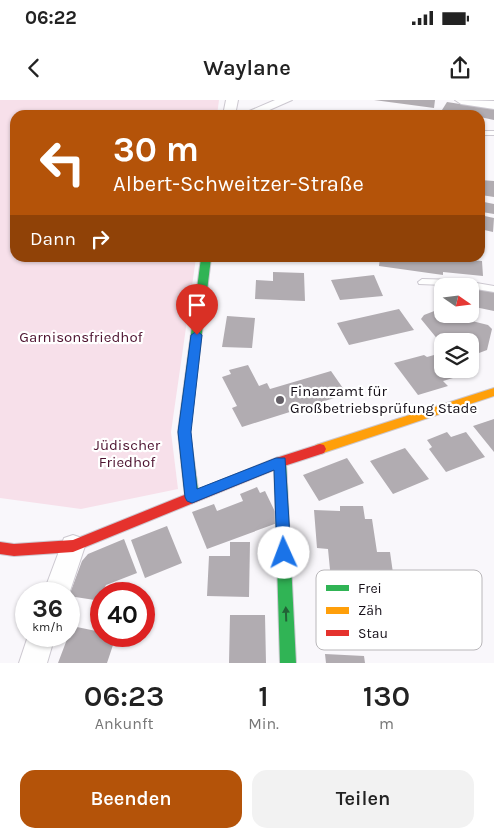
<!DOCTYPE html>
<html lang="de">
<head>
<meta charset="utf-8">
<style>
	body { margin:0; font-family:Karla,sans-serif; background:#f2f2f2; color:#222; height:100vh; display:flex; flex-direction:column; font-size:19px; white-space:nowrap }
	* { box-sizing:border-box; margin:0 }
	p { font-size:16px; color:#767676 }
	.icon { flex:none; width:28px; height:28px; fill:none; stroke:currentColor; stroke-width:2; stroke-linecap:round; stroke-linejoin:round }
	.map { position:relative; height:563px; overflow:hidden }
	.panel { display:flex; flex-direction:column; background:#fff; flex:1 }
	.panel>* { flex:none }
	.banner { position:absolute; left:10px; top:10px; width:475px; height:152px; border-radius:15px; box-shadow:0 1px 4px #0004; background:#b45309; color:#fff; overflow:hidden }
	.needle { width:32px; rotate:104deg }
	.buttons { position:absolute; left:434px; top:178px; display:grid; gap:10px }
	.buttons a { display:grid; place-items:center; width:45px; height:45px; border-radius:10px; background:#fff; box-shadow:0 1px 4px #0004; font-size:25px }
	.speed { position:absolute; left:15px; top:482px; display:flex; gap:10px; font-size:25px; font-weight:700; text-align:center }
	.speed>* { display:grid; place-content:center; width:65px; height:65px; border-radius:50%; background:#fff; box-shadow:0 1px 4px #0004; line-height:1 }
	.speed small { font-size:12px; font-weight:400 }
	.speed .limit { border:8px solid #d22; background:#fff; color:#111 }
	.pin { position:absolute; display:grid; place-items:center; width:42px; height:42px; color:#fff; margin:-51px -21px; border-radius:50% 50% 50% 0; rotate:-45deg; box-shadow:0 0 5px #0007 }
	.pin .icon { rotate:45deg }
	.me { position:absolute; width:55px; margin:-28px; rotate:358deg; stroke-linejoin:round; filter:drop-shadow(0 0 4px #0008) }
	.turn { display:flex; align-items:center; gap:18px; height:105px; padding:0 20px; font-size:22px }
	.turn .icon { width:65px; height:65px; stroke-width:2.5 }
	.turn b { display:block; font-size:35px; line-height:42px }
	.then { display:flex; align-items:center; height:48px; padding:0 20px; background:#0003; gap:10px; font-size:19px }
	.eta { display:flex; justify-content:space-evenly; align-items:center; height:85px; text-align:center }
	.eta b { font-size:30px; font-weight:600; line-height:35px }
	.primary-button { display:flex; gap:10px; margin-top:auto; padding:10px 20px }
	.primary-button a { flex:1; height:58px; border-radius:15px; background:#b45309; color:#fff; font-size:20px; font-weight:600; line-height:58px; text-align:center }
	.primary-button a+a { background:#f2f2f2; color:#222 }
	.status { display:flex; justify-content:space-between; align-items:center; height:35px; padding:0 25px; background:#fff; direction:ltr }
	.status svg { height:14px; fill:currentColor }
	header { display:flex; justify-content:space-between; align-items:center; height:65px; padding:0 20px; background:#fff; font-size:22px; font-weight:600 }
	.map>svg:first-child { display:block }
	.green { fill:#f7e0ea }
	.building { fill:#b1acb1 }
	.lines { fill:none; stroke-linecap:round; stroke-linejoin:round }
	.lane-casing { stroke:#ccc8d0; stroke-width:2 }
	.street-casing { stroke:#ccc8d0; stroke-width:2 }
	.fast-casing { stroke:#ccc8d0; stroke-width:2 }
	.slow-casing { stroke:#ccc8d0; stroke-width:2 }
	.jam-casing { stroke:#ccc8d0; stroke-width:2 }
	.lane { fill:#fefefe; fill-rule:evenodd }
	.street { fill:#fefefe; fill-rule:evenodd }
	.fast { fill:#30b455; fill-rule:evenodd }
	.slow { fill:#ff9f0a; fill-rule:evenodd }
	.jam { fill:#e5322d; fill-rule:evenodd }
	.oneway { fill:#226236 }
	.route { fill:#1a73e8; stroke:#114b97 }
	.poi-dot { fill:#656067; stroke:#fff; stroke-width:2 }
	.labels { text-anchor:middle; stroke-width:4.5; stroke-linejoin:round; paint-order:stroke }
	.park-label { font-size:15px; fill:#4d122f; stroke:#fff }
	.poi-label { font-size:15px; fill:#150f18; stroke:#fff; text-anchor:start }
	.key { fill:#fff; stroke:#b9b7ba; stroke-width:1 }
	.key-label { font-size:14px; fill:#150f18 }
</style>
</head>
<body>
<div class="status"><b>06:22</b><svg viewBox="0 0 49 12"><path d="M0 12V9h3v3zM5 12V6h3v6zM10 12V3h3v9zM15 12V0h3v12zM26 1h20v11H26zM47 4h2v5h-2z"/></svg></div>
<header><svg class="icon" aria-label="back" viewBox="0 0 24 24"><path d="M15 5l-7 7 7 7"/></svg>Waylane<svg class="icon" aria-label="share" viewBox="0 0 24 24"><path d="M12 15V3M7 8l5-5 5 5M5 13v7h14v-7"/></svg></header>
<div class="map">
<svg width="494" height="563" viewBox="0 0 494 563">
	<rect width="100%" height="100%" fill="#f9f7fb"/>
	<!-- green -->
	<path class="green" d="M0 0H219L217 15H15V158H196L171 332 178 389 81 409 0 398Z"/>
	<!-- building -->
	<path class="building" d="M374 0H435L434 8Z
		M447 2 460 4 461 2 494 8V20L480 17V15L442 10Z
		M480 80 494 81V97L481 95Z
		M484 102 494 104V114L482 112Z
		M480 115 494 118 493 132 480 129Z
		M380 158H446L482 161 483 176 443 172V175L379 166Z
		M273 172 304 173 305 201 255 199 256 180 273 181Z
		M374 175 383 196 340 200 331 180Z
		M472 185 494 190V211L470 206Z
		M442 208V214H458L464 219 488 225 492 229 487 250 479 253 470 250V241H439L421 219 424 215Z
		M399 209 414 230 349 245 337 223Z
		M227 216 255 218 252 248 222 247Z
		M424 255 427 257 434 255 442 265V269H445L453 278 443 281 448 286 418 295 394 263Z
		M248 265 259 286 267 283 270 289 331 271 347 294 242 327 232 308 237 306 222 277 231 274 229 270Z
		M494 319V352L473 326Z
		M447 332 451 337 466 332 485 357 446 372 429 349 432 347 427 340Z
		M405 348 429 379 393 394 370 361Z
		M347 358 364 383 319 401 303 375Z
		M257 387 260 393 265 391 280 422 207 449 192 412 214 404 217 411 243 401 240 394Z
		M340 406H363L365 419H372L377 452H390L394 480H331L328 449 317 448 314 410 340 411Z
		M167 426 182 463 145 478 131 440Z
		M124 439 137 473 106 485 101 494V501L69 496 82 461 88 454Z
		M230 442H250L249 497 207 496 209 456H230Z
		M230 515H265L266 563H229Z
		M72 526 101 532V536H116L107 563H58Z
		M325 554 364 556 365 563H326Z"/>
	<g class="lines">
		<!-- lane casing -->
		<g class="lane-casing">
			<path id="lane" d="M480 31H494V35H480Z
				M422 179 459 180 494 186V192L470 188V186L419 184 418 182Z"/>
		</g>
		<!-- street casing -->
		<g class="street-casing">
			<path id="street" d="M226 0H238L235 15H223Z
				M275 0H292L258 15H240Z
				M455 0 494 1V9L461 4Z
				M73 435 82 438 85 446 69 494H43L64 438Z
				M28 536H55L47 563H19Z"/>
		</g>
		<!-- fast casing -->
		<g class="fast-casing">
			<path id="fast" d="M201 158H211L190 332 199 397 197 401 192 403 187 401 185 397 178 332Z
				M280 357 284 358 286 362 296 563H280L274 362 276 358Z"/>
		</g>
		<!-- slow casing -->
		<g class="slow-casing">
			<path id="slow" d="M494 288V296L320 354 316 353 314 349 316 345Z"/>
		</g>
		<!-- jam casing -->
		<g class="jam-casing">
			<path id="jam" d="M320 344 324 345 326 349 324 353 284 366 73 452 14 456 0 454V442L14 444 73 440 276 358Z"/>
		</g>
		<!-- lane -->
		<use href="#lane" class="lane"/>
		<!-- street -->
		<use href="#street" class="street"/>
		<!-- fast -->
		<use href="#fast" class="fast"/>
		<!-- slow -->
		<use href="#slow" class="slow"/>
		<!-- jam -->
		<use href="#jam" class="jam"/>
	</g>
	<!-- one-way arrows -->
	<defs><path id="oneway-solid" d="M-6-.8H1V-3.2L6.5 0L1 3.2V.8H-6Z" transform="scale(1.25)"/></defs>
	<use class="oneway" href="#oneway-solid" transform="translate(286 514) rotate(-92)"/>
	<!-- route -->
	<path class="route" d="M197 231 202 235 191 332 197 389 276 358H285L291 453 289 458 284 460 279 458 277 453 274 370 192 403 187 401 185 397 178 332 191 235Z"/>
	<!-- markers -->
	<circle class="poi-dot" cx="280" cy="300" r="5"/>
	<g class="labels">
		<!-- park labels -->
		<g class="park-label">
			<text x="81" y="242">Garnisonsfriedhof</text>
			<text x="127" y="350">Jüdischer<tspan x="127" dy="17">Friedhof</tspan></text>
		</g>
		<!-- poi labels -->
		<g class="poi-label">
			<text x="290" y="296">Finanzamt für<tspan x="290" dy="17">Großbetriebsprüfung Stade</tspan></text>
		</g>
	</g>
	<!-- legend -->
	<rect x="316" y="470" width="166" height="80" rx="8" class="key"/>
	<rect x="326" y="485" width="23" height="6" fill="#30b455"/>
	<rect x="326" y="507" width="23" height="7" fill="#ff9f0a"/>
	<rect x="326" y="530" width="23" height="6" fill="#e5322d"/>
	<g class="key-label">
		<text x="358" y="493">Frei</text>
		<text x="358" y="515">Zäh</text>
		<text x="358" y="538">Stau</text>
	</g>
</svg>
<div class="buttons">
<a><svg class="needle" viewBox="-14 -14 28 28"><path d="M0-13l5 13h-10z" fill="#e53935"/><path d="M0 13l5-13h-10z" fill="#767676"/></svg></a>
<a><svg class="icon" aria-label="layers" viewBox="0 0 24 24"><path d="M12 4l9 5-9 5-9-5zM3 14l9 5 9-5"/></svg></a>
</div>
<div class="speed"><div>36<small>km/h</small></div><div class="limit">40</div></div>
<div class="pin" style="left:197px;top:235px;background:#d93025"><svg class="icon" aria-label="arrive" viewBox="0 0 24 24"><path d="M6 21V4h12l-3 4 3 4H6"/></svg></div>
<svg class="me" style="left:284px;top:453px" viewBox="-20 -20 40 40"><circle r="19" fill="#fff"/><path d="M0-13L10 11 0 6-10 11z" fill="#1a73e8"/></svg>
<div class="banner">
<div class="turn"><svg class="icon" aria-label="left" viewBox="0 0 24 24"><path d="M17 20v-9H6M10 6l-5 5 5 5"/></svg><div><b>30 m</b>Albert-Schweitzer-Straße</div></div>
<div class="then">Dann<svg class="icon" aria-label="right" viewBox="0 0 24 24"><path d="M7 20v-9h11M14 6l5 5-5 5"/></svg></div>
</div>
</div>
<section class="panel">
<div class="eta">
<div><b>06:23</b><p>Ankunft</p></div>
<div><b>1</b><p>Min.</p></div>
<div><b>130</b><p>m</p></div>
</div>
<div class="primary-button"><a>Beenden</a><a>Teilen</a></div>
</section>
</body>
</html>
